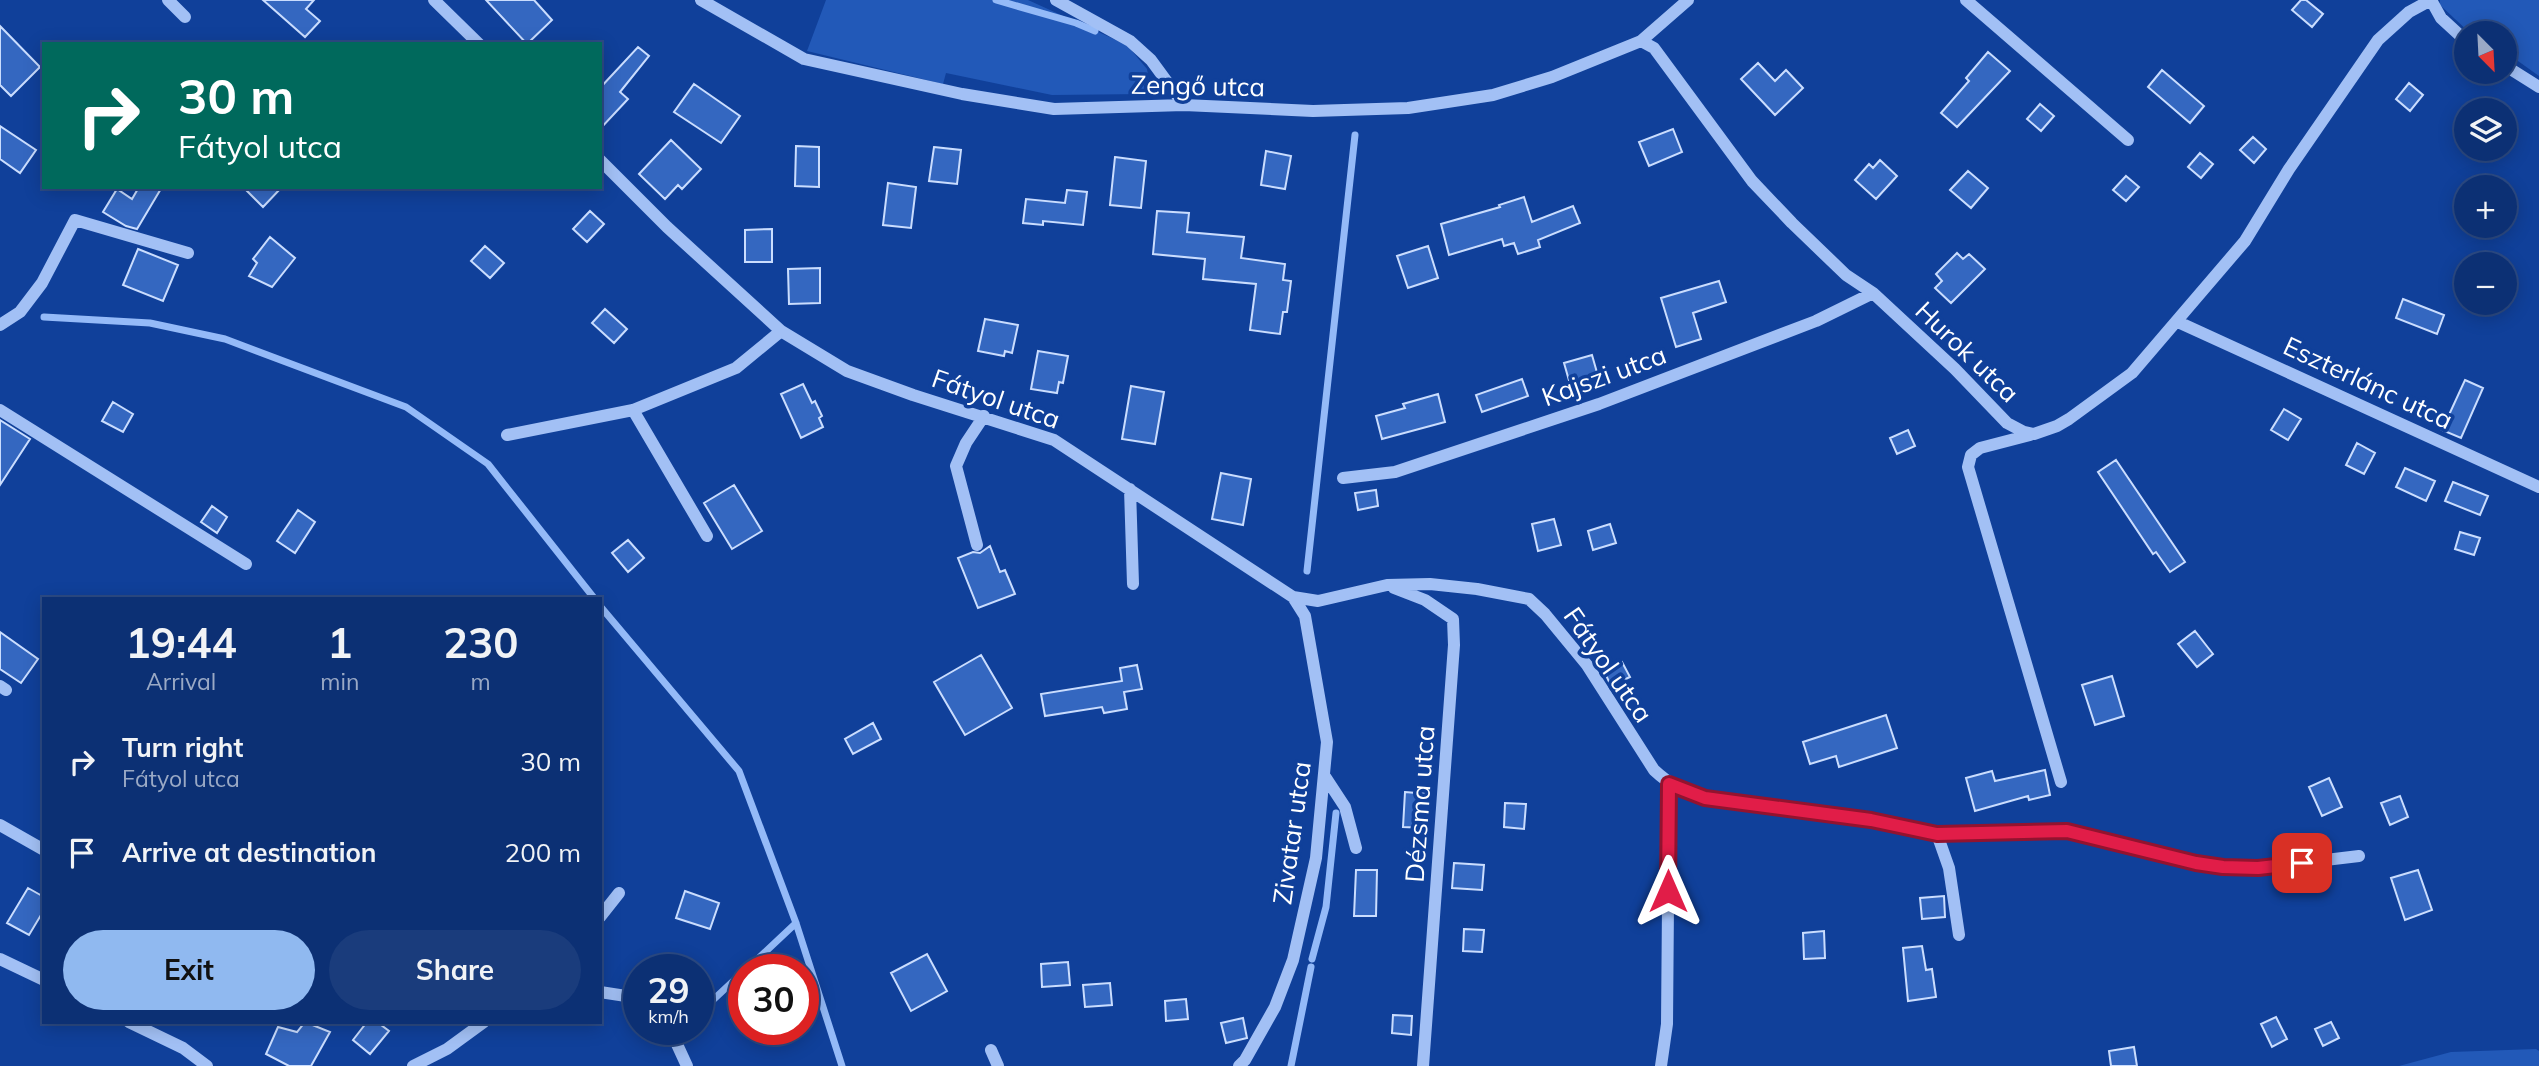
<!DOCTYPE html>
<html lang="en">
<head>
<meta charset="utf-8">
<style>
	body { margin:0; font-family:Mulish,sans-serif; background:#1a3c7c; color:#f1f3f6; height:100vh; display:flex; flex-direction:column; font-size:26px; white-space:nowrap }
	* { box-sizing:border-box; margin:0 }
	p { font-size:23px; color:#9aa9c5 }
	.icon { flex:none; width:38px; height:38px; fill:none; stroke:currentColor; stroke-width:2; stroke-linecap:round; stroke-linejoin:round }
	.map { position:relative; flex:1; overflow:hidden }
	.details { position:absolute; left:42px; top:597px; width:560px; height:427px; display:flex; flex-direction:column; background:#0c3074; border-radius:0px; box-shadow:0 4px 18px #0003,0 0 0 2px #2c4b86 }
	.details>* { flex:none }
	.guide { position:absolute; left:42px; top:42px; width:560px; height:147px; border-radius:0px; box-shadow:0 4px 18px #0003,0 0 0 2px #2c4b86; background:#00695c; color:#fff; overflow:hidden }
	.needle { width:46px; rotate:156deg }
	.buttons { position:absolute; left:2454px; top:21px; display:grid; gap:14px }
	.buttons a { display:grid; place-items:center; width:63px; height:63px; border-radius:50%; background:#0c3074; box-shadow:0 4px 18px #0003,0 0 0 2px #2c4b86; font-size:35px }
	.speed { position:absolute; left:623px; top:954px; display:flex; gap:14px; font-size:35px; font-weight:700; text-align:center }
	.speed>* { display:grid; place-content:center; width:91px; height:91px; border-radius:50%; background:#0c3074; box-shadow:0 4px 18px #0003,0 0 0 2px #2c4b86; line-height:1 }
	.speed small { font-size:18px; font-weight:400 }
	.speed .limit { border:10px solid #d22; background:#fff; color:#111 }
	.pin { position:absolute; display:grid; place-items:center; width:60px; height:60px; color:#fff; margin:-30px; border-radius:14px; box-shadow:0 4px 10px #0006 }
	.me { position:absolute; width:77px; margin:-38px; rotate:0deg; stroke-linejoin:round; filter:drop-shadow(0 0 5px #0008) }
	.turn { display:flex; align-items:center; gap:24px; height:147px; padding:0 21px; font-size:32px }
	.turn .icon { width:91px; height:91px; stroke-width:2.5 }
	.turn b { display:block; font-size:49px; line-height:60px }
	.eta { display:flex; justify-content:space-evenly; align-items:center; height:119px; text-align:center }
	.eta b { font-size:42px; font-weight:700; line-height:49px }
	.button { display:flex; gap:14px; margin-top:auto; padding:14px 21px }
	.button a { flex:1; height:80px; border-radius:42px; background:#90b9f0; color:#111; font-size:28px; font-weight:700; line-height:80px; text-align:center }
	.button a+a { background:#1a3c7c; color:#f1f3f6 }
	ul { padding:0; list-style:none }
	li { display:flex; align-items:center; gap:21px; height:91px; padding:0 21px }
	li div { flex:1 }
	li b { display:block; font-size:26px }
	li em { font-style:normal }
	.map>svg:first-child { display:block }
	.green { fill:#2259b8 }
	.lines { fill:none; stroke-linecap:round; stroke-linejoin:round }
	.stream { stroke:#94baf8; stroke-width:7 }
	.building { fill:#3467c0; stroke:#caddfe; stroke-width:2 }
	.minor { stroke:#a2c0f5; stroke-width:12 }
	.route-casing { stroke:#92132f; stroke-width:18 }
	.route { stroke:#e11d48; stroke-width:12 }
	.labels { text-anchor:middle; stroke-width:7; stroke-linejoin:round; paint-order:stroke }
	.street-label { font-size:26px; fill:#fff; stroke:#10409a }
</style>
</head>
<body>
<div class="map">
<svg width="2539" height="1066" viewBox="0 0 2539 1066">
	<rect width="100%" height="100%" fill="#10409a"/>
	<!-- green -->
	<path class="green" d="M826 0H1028L1127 45 1147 69 1150 86 1144 94 1052 95 946 73 943 84 807 51Z
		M2440 0H2539V76L2504 51V33H2470L2440 5Z
		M2536 1049 2539 1051V1066H2399L2451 1052Z"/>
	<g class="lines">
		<!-- stream -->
		<path class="stream" d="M996 0 1076 23 1095 31
			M44 317 150 323 225 339 406 407 488 464 594 598
			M1307 571 1355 135
			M600 606 739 771 796 923 842 1066
			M1312 959 1326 907 1336 813
			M746 970 796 923
			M698 1014 744 971
			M1291 1066 1311 967"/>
	</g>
	<!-- building -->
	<path class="building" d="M263 0H314L306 9 320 21 305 37Z
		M486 0H534L552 20 527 44Z
		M2301 0H2306L2323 14 2312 27 2292 10Z
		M0 26 40 67 11 96 0 85Z
		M638 47 649 56 620 92 628 99 600 129V88Z
		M1988 52 2010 71 1957 127 1941 113 1969 81 1966 78Z
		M1758 63 1775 81 1786 70 1803 88 1775 115 1741 79Z
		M2162 70 2204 106 2190 123 2148 87Z
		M2409 83 2423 95 2410 111 2396 99Z
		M694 84 740 116 721 143 674 112Z
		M2040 104 2054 116 2041 131 2027 119Z
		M0 126 36 150 20 173 0 159Z
		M1673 129 1682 152 1649 166 1639 142Z
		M2253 137 2266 149 2254 163 2240 150Z
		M671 140 701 169 682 189 678 185 665 199 639 174Z
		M796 146 819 147V187L795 186Z
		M934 147 961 150 957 184 929 181Z
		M1266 151 1291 156 1285 189 1261 185Z
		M2200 153 2213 164 2201 178 2188 167Z
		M1115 157 1146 161 1141 208 1110 205Z
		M1880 160 1897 176 1876 199 1855 180 1869 164 1873 168Z
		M1968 171 1988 188 1971 208 1950 190Z
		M2126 176 2139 187 2126 201 2113 190Z
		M888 183 916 187 911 228 883 225Z
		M139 187H162L137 229 126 226 103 212 117 189 132 199Z
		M243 187H282L263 207Z
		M1067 190 1087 192 1083 225 1043 221V225L1023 223 1026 199 1065 203Z
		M1524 197 1532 222 1573 206 1580 223 1538 240 1540 247 1518 254 1514 243 1504 246 1502 239 1449 255 1441 224 1500 207 1499 205Z
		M590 211 604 224 587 242 573 229Z
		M1157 211 1189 213 1187 232 1244 237 1241 258 1285 264 1283 280 1291 281 1287 312H1283L1280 334 1250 330 1256 284 1203 279 1205 259 1153 254Z
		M772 229V262H745V230Z
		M270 237 295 258 272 287 249 276 257 263 253 259Z
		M485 246 504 263 490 278 471 261Z
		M1428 246 1438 278 1408 288 1397 256Z
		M138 249 178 265 163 301 123 285Z
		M1957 253 1963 259 1969 254 1985 269 1951 303 1935 288 1942 281 1936 274Z
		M820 268V303L789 304 788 269Z
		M1719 281 1726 302 1693 313 1701 339 1676 347 1661 298Z
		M2403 299 2444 315 2437 334 2396 318Z
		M605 309 627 329 614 343 592 323Z
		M985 319 1018 325 1012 353 1005 351 1004 356 978 351Z
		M1038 351 1068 356 1063 383 1059 382 1057 393 1031 389Z
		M1592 355 1598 376 1570 384 1564 363Z
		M1522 379 1528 396 1482 412 1476 395Z
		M2465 380 2483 388 2461 438 2442 430Z
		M803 384 812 403 815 401 822 416 819 418 823 427 801 438 781 394Z
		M1131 386 1164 392 1155 444 1122 439Z
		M1438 394 1445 422 1382 439 1376 416 1405 408 1403 404Z
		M113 402 133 414 123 432 102 421Z
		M2284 409 2301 419 2288 440 2271 430Z
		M0 420 30 439 0 485Z
		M1908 430 1915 446 1897 454 1890 438Z
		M2357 443 2375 453 2364 474 2346 465Z
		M2116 460 2185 562 2170 572 2156 552 2153 554 2098 472Z
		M2405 468 2435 481 2426 501 2396 487Z
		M1221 473 1251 479 1243 525 1212 519Z
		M2453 482 2488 496 2480 515 2445 501Z
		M734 485 762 531 732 549 704 503Z
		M1376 490 1378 506 1358 510 1355 493Z
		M212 506 227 517 217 533 201 522Z
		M298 510 315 522 295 553 277 541Z
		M1554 519 1561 545 1538 551 1532 524Z
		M1610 524 1616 543 1593 550 1588 531Z
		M2460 532 2480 538 2474 555 2455 549Z
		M628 540 644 558 628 572 612 553Z
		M990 546 1000 572 1005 570 1015 594 978 608 958 558 973 552 980 553Z
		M2195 631 2213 654 2197 667 2178 644Z
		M0 632 38 659 21 683 0 669Z
		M981 655 1012 708 965 735 934 682Z
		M1622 662 1630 677 1611 686 1604 671Z
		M1137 665 1142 689 1124 692 1127 709 1104 713 1102 707 1045 716 1041 694 1122 681 1120 668Z
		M2112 676 2124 716 2095 725 2082 685Z
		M1886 715 1897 748 1839 767 1836 756 1810 764 1803 742Z
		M873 723 881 739 853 754 845 739Z
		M2045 770 2050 795 2029 800 2028 796 1975 811 1966 778 1992 771 1995 781Z
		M2329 778 2342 807 2322 816 2309 787Z
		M1405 792 1428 794 1426 828 1403 827Z
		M2400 796 2408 817 2390 825 2381 803Z
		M1505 803 1526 804 1524 829 1504 827Z
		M1454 863 1484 865 1482 890 1452 888Z
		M1356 870H1377L1376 916H1354Z
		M2418 870 2432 910 2405 920 2391 878Z
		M28 888 44 897V910L29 935 7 923Z
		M685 891 719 903 710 929 676 918Z
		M1944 896 1945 917 1922 919 1920 898Z
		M1464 929 1484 930 1482 952 1463 951Z
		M1824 931 1825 958 1804 959 1803 933Z
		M1922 946 1926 970 1932 969 1936 997 1908 1001 1903 948Z
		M927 954 947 991 911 1011 891 973Z
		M1068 962 1070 985 1042 987 1041 964Z
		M1110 983 1112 1005 1085 1007 1083 985Z
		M1186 999 1188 1019 1166 1021 1165 1001Z
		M1393 1015 1412 1016 1411 1035 1392 1033Z
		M2276 1017 2287 1039 2272 1047 2261 1024Z
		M1243 1018 1247 1038 1226 1043 1221 1023Z
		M305 1022 330 1032 311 1066H289L266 1054 278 1027 297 1032Z
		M367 1022H377L389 1031 370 1054 353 1040Z
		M2331 1022 2339 1038 2323 1046 2315 1029Z
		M2134 1047 2137 1066H2111L2109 1051Z"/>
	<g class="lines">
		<!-- minor -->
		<path class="minor" d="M168 0 185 17
			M434 0 479 44
			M701 0 804 59 962 94 1054 109 1184 105 1313 111 1408 108 1493 95 1552 77 1641 41 1688 0
			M1056 0 1130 41 1151 60 1184 105
			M1966 0 2128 140
			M2431 0 2441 18 2466 41
			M1641 41 1654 48 1752 181 1792 223 1846 275 1873 293 1955 369 2007 423 2024 432 2034 434 2057 426 2069 419 2132 373 2245 241 2289 169 2378 40 2409 12 2431 0
			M2504 65 2539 87
			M600 160 667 227 781 331 847 371 913 395 1054 440 1293 597 1318 601 1387 585 1430 584 1477 589 1529 599 1545 614 1587 665 1654 770C1670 785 1684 792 1705 798L1871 820 1937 834 2067 831 2196 863 2223 867 2258 868 2359 856
			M2178 322 2539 487
			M0 325 20 312 42 283 75 220 188 253
			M0 410 246 564
			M633 410 707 536
			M507 435 633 410 736 368 781 331
			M2030 435 1980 448 1971 455 1968 467 2061 782
			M1343 478 1395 472 1599 404 1816 321 1873 293
			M1130 489 1133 584
			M977 545 956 466 966 443 984 416
			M1394 588 1425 600 1453 619 1454 645 1423 1066
			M0 686 6 690
			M1324 775 1345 807 1356 848
			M0 825 44 850
			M1937 834 1949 868 1959 935
			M600 917 619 893
			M0 959 44 980
			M600 992 639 998
			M129 1022 183 1048 207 1066
			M670 1029 687 1066
			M991 1050 998 1066
			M413 1066 447 1049 484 1022
			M1239 1066 1245 1060 1275 1007 1293 960 1316 858 1327 742 1305 616 1293 597
			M1661 1066 1667 1024 1669 784"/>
	</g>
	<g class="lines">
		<!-- route casing -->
		<g class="route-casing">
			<path id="route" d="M1668 891 1669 784 1705 798 1871 820 1937 834 2067 831 2196 863 2223 867 2258 868 2302 863"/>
		</g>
		<!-- route -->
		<use href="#route" class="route"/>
	</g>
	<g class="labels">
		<!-- street labels -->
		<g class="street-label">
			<text transform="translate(1198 86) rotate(1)" y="9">Zengő utca</text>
			<text transform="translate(1967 352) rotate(44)" y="9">Hurok utca</text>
			<text transform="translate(1604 376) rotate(-20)" y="9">Kajszi utca</text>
			<text transform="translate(2368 383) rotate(25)" y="9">Eszterlánc utca</text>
			<text transform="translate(996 399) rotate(19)" y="9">Fátyol utca</text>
			<text transform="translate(1608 665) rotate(55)" y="9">Fátyol utca</text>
			<text transform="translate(1420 804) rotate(-86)" y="9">Dézsma utca</text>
			<text transform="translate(1292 833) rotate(-82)" y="9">Zivatar utca</text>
		</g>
	</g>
</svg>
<div class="buttons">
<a><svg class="needle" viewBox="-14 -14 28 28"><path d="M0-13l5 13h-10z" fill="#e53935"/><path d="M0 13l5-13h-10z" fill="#9aa9c5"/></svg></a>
<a><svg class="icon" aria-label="layers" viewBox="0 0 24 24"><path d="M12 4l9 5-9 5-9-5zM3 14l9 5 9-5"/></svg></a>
<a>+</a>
<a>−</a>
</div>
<div class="speed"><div>29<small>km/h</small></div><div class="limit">30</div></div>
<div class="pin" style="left:2302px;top:863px;background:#d93025"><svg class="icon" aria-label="arrive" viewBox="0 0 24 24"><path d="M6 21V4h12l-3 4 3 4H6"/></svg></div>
<svg class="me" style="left:1668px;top:891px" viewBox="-20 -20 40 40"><path d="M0-17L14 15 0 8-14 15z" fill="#e11d48" stroke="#fff" stroke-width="4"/></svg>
<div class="guide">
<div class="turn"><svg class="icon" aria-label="right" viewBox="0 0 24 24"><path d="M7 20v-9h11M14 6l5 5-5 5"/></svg><div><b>30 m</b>Fátyol utca</div></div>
</div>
<section class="details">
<div class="eta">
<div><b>19:44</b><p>Arrival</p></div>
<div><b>1</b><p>min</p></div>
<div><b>230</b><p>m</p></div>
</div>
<ul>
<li><svg class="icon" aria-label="right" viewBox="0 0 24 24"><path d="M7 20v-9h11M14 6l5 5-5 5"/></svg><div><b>Turn right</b><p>Fátyol utca</p></div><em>30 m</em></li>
<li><svg class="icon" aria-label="arrive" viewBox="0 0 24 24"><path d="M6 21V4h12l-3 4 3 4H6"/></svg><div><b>Arrive at destination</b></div><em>200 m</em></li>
</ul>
<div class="button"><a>Exit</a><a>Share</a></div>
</section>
</div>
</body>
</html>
